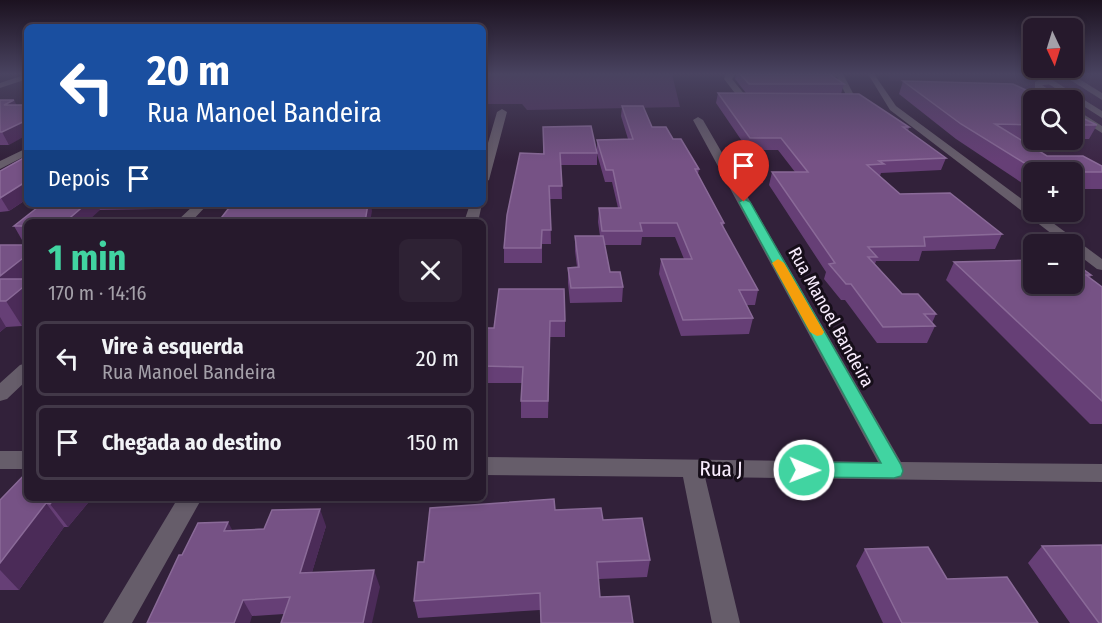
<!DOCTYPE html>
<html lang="pt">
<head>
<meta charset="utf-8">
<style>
	body { margin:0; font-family:"Fira Sans Condensed",sans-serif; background:#2e2234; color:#f1f3f6; height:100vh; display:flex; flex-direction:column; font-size:22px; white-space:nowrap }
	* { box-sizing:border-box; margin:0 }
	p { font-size:20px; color:#a4a0a9 }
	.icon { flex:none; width:33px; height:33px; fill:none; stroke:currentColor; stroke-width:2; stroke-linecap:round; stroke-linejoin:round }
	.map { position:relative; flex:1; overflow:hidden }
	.details { position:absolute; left:24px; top:219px; width:462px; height:282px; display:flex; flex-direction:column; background:#26192c; border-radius:9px; box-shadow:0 3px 9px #0003,0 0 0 2px #423848 }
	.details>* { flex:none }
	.hud { position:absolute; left:24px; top:24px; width:462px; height:183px; border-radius:9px; box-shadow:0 3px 9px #0003,0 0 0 2px #423848; background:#1a4fa0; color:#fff; overflow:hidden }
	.needle { width:39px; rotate:176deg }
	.fabs { position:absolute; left:1023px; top:18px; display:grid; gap:12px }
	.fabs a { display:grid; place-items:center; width:60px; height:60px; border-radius:9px; background:#26192c; box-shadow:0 3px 9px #0003,0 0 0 2px #423848; font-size:30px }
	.pin { position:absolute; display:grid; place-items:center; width:51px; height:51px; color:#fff; margin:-62px -26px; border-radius:50% 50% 50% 0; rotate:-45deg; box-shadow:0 0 6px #0007 }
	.pin .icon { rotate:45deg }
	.me { position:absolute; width:66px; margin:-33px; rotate:91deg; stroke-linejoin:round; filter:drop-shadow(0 0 4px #0008) }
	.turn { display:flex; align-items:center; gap:21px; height:126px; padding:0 24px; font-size:27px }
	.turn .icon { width:78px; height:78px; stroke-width:2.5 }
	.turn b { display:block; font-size:42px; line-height:51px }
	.then { display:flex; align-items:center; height:57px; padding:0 24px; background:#0003; gap:12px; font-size:22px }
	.round { display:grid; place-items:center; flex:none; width:63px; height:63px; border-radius:9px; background:#2e2234 }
	.overview { display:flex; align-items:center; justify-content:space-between; height:102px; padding:0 24px }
	h1 { font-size:36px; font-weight:700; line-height:45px; color:#41d4a1 }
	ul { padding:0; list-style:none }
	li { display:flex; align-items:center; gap:18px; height:75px; margin:0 12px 9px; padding:0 12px; border:3px solid #423848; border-radius:9px }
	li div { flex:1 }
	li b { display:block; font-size:22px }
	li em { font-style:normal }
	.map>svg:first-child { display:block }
	.built { fill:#3c2645; fill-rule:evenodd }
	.green { fill:#50325d }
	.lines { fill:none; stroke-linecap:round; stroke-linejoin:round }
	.minor { fill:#665d6a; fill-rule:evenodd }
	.tertiary { fill:#665d6a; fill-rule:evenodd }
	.wall { fill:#663f76 }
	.shaded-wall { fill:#4b2b58 }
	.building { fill:#765285; stroke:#8a6a98; stroke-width:1.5 }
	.route { fill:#41d4a1; stroke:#2a8a69; stroke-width:1.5 }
	.slow { fill:#f59e0b }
	.labels { text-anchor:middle; stroke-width:6; stroke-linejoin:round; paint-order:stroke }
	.street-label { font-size:18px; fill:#f8ecfd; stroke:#160e19 }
	.near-street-label { font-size:21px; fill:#f8ecfd; stroke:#160e19 }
</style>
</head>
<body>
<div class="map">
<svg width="1102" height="623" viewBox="0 0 1102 623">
	<rect width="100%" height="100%" fill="#32213a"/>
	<!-- built -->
	<path class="built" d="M888 74H1102V184L999 137 950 85 890 81ZM1034 100H1072V140H1034Z"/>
	<!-- green -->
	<path class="green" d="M483 74H672L680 107 527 110 522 104H483Z"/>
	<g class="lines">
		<!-- minor -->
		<path class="minor" d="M726 74H736L732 79 746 96 761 97V101H741L724 79Z
			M812 74H843L856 99 849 101 837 77Z
			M868 74H874L896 106 1034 208V212H1038L1102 259V270L1097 269 1072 250V244H1065L890 110Z
			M1039 80H1052V84L1042 85 1063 100H1054L1035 88V82Z
			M1072 107 1102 126V133L1072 114Z
			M502 109 507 112 489 180 483 183V160L497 112Z
			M698 117 703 120 901 462 1102 464V482L705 477 740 623H712L683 477 483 475V457L878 462 693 120Z
			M27 148V155L0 169V161Z
			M195 204H208L191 222H176Z
			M470 204H482L478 222H464Z
			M27 363V380L7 399 0 401V383L20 365Z
			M0 451H27V469H0Z
			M178 498H202L132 623H103Z"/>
		<!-- tertiary -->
		<path class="tertiary" d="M27 74V79L0 88V83Z
			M1033 74H1043L1102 111V118Z
			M1061 74H1071L1102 93V100Z"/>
	</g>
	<!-- wall -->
	<path class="wall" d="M736 74H829L844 84 841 94 909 127 908 131 946 158 941 170 881 173 880 176 900 194 1002 234 995 249 922 251 919 261H876L875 264 902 294 936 314 932 323 935 326 927 343H877L845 300H841L824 279 826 272 769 185 772 172H795L778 150H748L716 103 718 93H746L735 79Z
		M903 81 1034 100V139H1019L1047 156 1102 172V189H1072V172H1034V189H1031L956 139 899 94Z
		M0 100 9 145H0Z
		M622 106 652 127 673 139 699 169 698 174 724 223 723 227 758 290 755 305H747L753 318 749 334 681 336 659 274 661 259H684L675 237H642L641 245H604L610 272 623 287 622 302 570 303 568 283V268L577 267 575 251V236H600L598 222 599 208H618L612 182H605L597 154V165H561L562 199H550L551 244H542V263H504V248L543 154V127L597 150V140L628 139 621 116Z
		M1072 113 1097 125 1089 139H1072Z
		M27 156V199L9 211 0 212V171Z
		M42 204H163L157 209 100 210 27 222V240H22L14 226Z
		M0 245 22 326 6 327 0 332Z
		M1072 261 1091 275 1090 278 1102 287V424H1090L946 280 954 262Z
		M499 289 565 321V337H550L548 418H521V401L522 383H483V328H494Z
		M27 498H92L68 527H64L19 590H0V500Z
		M555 510 603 520 650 560 647 577 599 579 540 610 418 618 414 601 424 562Z
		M326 526 312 572 380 587 284 614 252 616 182 555 232 530Z
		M1042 546 1102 623H1070L1028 563Z
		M865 549 947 579 1038 623H883L856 566Z"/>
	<!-- shaded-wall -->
	<path class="shaded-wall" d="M14 100 20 111 4 105Z
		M27 120V135L9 145 2 132Z
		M27 181V199L9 211 1 198Z
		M86 204H97L100 210 87 222H65Z
		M155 204H163L157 209Z
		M368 204H371L372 211 370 222H365Z
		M27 255V322L22 326 6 301 0 287V276Z
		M0 317 6 327 0 332Z
		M55 498H92L68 527 50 504Z
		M46 503 64 527 19 590 0 570V563Z
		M320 509 326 526 307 589 300 573Z
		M228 522 237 539 224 531Z
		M374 570 380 587 372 623H363Z
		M243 600 252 616 250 623H234Z"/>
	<!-- building -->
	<path class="building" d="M740 74H829L844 84H749Z
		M903 81 1013 84 1047 100H1034V125L995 124 1047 156H1083L1102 166V172H1039L961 124Z
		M718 93 859 94 909 127H903L946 158 879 161 884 164 867 165 900 194 950 193 1002 234 924 237 925 246 868 247 877 257H868L902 294H918L936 314H924L935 326 883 327 851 284H846L829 264 835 263 772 172H808L781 138H750Z
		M0 100H14L4 105H27V120L2 132H0Z
		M622 106H643L652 127H666L673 139H681L699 169H695L724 223H721L758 290H739L753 318 683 320 661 259H692L677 223H640L642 231H602L599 208H621L613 170H606L597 140 633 139Z
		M1072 113 1097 125H1072Z
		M591 126 597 153H560L562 186H549L551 230H542L541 248H504L507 215 520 153 544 154 543 127Z
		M27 156V181L0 198V171Z
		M42 204H86L65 222H27V226H14Z
		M232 204H368L365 222H218Z
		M575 236H603L610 272H620L623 287 571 288 568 268 579 267Z
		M0 245H27V255L0 276Z
		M1034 260V284H1072V261L1091 275H1086L1102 287V401L954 262Z
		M0 279H27V284L6 301H0Z
		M499 289H564L565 321H550L548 401H521L523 367 483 366V328H494Z
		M27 472V498H55L50 504 46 503 0 563V500Z
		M554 499 555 510 601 508 603 520 642 518 650 560 597 562 600 597 629 596 633 623H541L540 593 414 601 418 562H424L430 508Z
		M320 509 300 573 374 570 363 623H281L290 597 243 600 234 623H147L179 555H182L198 523 228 522 224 531 264 529 272 510Z
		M1102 545V623H1099L1042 546Z
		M928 547 947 579 1007 577 1038 623H902L865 549Z"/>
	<!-- sky -->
	<linearGradient id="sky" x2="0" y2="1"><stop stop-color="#1c1220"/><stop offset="0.46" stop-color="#494360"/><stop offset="1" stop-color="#494360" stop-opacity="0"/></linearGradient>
	<rect width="1102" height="161" fill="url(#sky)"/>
	<!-- route -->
	<path class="route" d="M744 199 750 202 901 465 903 471 901 476 894 478 804 477 798 475 795 470 798 464 804 462 881 463 739 202Z"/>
	<!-- slow -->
	<path class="slow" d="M778 259 784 263 824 332 822 335 817 336 810 332 772 263Z"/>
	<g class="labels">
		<!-- street labels -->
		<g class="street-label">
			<text transform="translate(831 317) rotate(61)" y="6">Rua Manoel Bandeira</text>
		</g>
		<!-- near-street labels -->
		<g class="near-street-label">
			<text transform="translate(721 469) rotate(1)" y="7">Rua J</text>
		</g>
	</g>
</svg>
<div class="fabs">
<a><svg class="needle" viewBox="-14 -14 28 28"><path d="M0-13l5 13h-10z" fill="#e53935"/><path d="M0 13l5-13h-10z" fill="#a4a0a9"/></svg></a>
<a><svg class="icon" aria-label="search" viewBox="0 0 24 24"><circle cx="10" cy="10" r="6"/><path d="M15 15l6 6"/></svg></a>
<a>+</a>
<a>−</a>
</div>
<div class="pin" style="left:744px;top:202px;background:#d93025"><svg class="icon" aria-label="arrive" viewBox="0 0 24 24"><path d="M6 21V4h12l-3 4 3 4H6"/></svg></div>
<svg class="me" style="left:804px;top:470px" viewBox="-20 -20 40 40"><circle r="17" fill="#41d4a1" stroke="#fff" stroke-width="3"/><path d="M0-11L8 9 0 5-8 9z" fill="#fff"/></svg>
<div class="hud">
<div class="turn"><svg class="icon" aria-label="left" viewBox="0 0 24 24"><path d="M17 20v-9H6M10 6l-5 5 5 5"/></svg><div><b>20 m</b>Rua Manoel Bandeira</div></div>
<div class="then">Depois<svg class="icon" aria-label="arrive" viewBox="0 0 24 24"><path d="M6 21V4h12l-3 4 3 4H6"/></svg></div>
</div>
<section class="details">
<div class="overview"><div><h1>1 min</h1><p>170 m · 14:16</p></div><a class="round"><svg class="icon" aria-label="close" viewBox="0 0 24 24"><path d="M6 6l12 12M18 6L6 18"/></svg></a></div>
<ul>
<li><svg class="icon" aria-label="left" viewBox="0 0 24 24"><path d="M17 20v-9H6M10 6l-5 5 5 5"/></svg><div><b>Vire à esquerda</b><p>Rua Manoel Bandeira</p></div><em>20 m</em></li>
<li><svg class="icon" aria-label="arrive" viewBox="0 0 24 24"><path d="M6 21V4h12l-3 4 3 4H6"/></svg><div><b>Chegada ao destino</b></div><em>150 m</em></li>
</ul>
</section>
</div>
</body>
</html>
